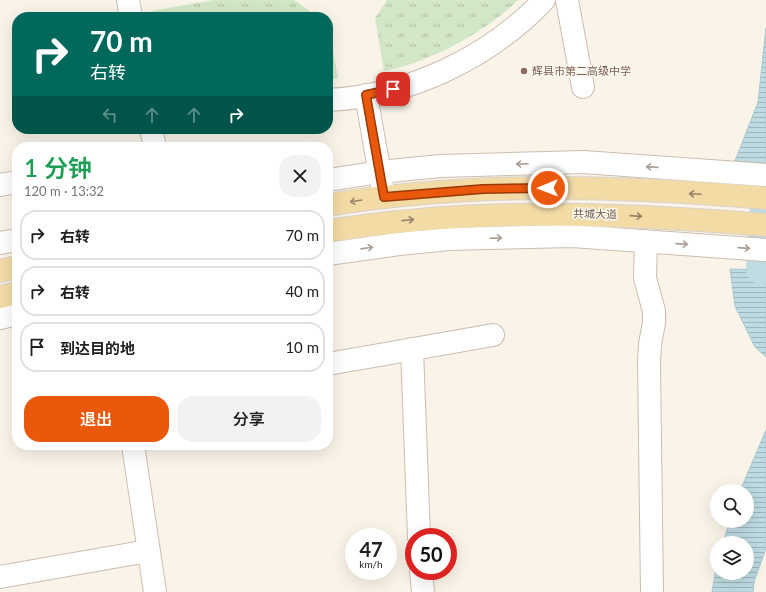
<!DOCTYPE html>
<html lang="zh">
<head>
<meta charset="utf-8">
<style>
	body { margin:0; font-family:Lato,"Noto Sans SC",sans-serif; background:#f2f2f2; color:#202124; height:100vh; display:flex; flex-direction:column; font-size:15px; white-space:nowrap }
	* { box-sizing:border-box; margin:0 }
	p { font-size:13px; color:#757577 }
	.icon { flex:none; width:22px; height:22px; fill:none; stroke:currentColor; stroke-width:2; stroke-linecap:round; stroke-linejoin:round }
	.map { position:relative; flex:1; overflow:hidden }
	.drawer { position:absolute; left:12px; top:142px; width:321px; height:308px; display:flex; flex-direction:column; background:#fff; border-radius:16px; box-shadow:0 4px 16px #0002 }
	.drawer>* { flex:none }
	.top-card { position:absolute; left:12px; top:12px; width:321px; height:122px; border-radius:16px; box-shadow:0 4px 16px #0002; background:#00695c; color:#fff; overflow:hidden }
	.controls { position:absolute; left:710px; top:484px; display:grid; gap:8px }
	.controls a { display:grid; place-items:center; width:44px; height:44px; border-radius:50%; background:#fff; box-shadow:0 4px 16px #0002; font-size:20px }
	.speed { position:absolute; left:345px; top:528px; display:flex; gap:8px; font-size:20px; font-weight:700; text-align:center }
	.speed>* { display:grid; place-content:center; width:52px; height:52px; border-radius:50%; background:#fff; box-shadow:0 4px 16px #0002; line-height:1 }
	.speed small { font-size:10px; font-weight:400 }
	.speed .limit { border:6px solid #d22; background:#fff; color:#111 }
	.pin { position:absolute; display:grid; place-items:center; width:34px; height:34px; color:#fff; margin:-17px; border-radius:8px; box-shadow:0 2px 6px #0006 }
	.me { position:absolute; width:44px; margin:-22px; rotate:269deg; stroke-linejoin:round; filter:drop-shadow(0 0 3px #0008) }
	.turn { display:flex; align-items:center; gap:14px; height:84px; padding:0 12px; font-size:18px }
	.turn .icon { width:52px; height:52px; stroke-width:2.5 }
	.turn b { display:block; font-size:28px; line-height:34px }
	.lanes { display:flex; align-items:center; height:38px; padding:0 12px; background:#0003; justify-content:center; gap:20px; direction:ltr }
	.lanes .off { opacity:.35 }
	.round { display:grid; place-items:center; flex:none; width:42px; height:42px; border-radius:16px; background:#f2f2f2 }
	.overview { display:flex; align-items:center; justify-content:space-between; height:68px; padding:0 12px }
	h1 { font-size:24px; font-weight:600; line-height:30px; color:#1e9e55 }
	.action { display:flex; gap:8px; margin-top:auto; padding:8px 12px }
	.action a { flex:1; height:46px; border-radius:16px; background:#ea580c; color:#fff; font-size:16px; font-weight:600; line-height:46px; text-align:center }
	.action a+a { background:#f2f2f2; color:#202124 }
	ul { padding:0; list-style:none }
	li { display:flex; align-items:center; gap:12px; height:50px; margin:0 8px 6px; padding:0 4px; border:2px solid #e0e0e0; border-radius:16px }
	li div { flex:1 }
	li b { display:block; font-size:15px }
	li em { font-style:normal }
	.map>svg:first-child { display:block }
	.grass { fill:url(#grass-tufts) }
	.water { fill:url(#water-rules); stroke:#a5c9d3 }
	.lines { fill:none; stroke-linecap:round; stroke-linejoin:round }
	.river { stroke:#bedbe2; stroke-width:28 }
	.minor-casing { stroke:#ccbdaf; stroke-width:24 }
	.major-casing { stroke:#d8d2cd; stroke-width:24 }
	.minor { stroke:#fff; stroke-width:22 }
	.major { stroke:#f3dba6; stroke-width:22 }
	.oneway { stroke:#aa9e95 }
	.oneway2 { stroke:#998368 }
	.route-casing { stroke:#983908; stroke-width:10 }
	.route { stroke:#ea580c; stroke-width:7 }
	.education-dot { fill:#8d6e63; stroke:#fdf8ee; stroke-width:1.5 }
	.labels { text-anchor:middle; stroke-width:3; stroke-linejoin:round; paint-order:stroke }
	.education-label { font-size:11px; fill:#785e54; stroke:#fdf8ee; text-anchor:start }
	.street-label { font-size:11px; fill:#725d4e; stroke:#fdf8ee }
</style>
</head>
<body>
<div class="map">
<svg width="766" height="592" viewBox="0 0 766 592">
	<defs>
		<pattern id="grass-tufts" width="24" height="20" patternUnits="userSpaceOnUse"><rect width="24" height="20" fill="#d2e7c7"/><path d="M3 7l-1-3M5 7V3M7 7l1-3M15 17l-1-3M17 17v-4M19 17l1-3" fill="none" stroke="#afbea4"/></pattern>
		<pattern id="water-rules" width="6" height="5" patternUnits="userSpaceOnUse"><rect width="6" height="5" fill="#bedbe2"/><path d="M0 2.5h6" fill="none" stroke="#9fb5b9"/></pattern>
	</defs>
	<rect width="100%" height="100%" fill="#faf4e8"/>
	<!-- grass -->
	<path class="grass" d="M213 0H294L318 17H152L151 11Z
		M387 0H518C486 32 429 63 384 71L375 18Z
		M328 24 338 78 328 80Z"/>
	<!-- water -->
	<path class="water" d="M766 28V163L735 161 758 102Z
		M730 269 766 270V357L755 347 735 306Z
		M766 430V548L754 582 753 592H712L717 562V573H747V543H723L730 521H747V491H740Z"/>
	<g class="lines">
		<!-- river -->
		<path class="river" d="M760 270 766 176"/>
		<!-- minor casing -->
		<g class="minor-casing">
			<path id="minor" d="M128 0 131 17
				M567 0 583 87
				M366 95 382 186
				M328 100C409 96 489 58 544 0
				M151 129 155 147
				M328 180 380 172 441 166 583 162 766 175
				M0 185 17 182
				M646 241 645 278 654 311V323L650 344 649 362 652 592
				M0 243 17 240
				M328 254 399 244 449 239 572 236 766 250
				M0 318 17 314
				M412 349 419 537
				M328 364 493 335
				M133 445 155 592
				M421 571 423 592
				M0 577 148 551"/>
		</g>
		<!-- major casing -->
		<g class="major-casing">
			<path id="major" d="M328 205C473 181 620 186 766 198
				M328 231C477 207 617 213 766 225
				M0 271 17 267
				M0 297 17 293"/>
		</g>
		<!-- minor -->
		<use href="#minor" class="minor"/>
		<!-- major -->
		<use href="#major" class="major"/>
	</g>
	<!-- one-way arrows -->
	<defs><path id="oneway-shaft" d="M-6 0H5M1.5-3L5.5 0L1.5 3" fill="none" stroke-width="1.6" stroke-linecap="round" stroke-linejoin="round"/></defs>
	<g class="oneway">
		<use href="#oneway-shaft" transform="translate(522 164) rotate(178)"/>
		<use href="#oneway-shaft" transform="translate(652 167) rotate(-176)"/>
		<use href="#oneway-shaft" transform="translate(496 238) rotate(-2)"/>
		<use href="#oneway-shaft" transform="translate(682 244) rotate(4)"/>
		<use href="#oneway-shaft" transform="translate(367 248) rotate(-8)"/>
		<use href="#oneway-shaft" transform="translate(744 248) rotate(4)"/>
	</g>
	<g class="oneway2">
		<use href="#oneway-shaft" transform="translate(695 194) rotate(-177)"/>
		<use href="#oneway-shaft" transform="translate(356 201) rotate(171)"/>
		<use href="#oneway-shaft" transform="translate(636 216) rotate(4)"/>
		<use href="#oneway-shaft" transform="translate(408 220) rotate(-6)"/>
	</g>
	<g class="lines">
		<!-- route casing -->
		<g class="route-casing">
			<path id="route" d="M393 89 366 95 384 197 483 189 548 188"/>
		</g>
		<!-- route -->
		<use href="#route" class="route"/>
	</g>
	<!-- markers -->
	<circle class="education-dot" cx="524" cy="71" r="4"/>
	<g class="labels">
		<!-- education labels -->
		<g class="education-label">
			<text x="532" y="75">辉县市第二高级中学</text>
		</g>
		<!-- street labels -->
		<g class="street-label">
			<text transform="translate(595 214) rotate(1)" y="4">共城大道</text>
		</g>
	</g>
</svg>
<div class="controls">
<a><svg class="icon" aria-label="search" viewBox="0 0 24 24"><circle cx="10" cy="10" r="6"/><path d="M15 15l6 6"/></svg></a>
<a><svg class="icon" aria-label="layers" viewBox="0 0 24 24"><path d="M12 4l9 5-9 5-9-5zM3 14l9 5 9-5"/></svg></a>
</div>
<div class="speed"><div>47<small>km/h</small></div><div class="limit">50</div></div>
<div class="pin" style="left:393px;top:89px;background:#d93025"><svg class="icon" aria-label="arrive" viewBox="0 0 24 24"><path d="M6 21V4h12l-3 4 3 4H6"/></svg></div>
<svg class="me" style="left:548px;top:188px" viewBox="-20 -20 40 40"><circle r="17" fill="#ea580c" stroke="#fff" stroke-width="3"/><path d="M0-11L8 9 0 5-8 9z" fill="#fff"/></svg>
<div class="top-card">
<div class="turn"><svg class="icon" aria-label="right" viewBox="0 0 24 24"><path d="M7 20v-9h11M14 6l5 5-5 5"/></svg><div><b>70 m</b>右转</div></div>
<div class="lanes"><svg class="icon off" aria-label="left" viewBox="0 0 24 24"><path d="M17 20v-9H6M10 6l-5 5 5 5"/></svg><svg class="icon off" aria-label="ahead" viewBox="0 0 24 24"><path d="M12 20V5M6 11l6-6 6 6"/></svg><svg class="icon off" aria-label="ahead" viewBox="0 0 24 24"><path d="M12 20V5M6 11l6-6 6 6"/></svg><svg class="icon" aria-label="right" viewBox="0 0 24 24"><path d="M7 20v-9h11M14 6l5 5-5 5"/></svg></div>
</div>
<section class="drawer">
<div class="overview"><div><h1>1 分钟</h1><p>120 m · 13:32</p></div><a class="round"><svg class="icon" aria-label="close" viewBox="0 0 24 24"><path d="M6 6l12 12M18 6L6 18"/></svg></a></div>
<ul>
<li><svg class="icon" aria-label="right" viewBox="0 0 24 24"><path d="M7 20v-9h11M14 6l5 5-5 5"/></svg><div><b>右转</b></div><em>70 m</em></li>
<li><svg class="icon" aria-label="right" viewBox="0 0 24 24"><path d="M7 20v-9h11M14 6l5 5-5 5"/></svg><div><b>右转</b></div><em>40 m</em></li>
<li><svg class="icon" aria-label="arrive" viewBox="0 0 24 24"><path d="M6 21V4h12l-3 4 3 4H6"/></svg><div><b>到达目的地</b></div><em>10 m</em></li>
</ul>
<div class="action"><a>退出</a><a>分享</a></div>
</section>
</div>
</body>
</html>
